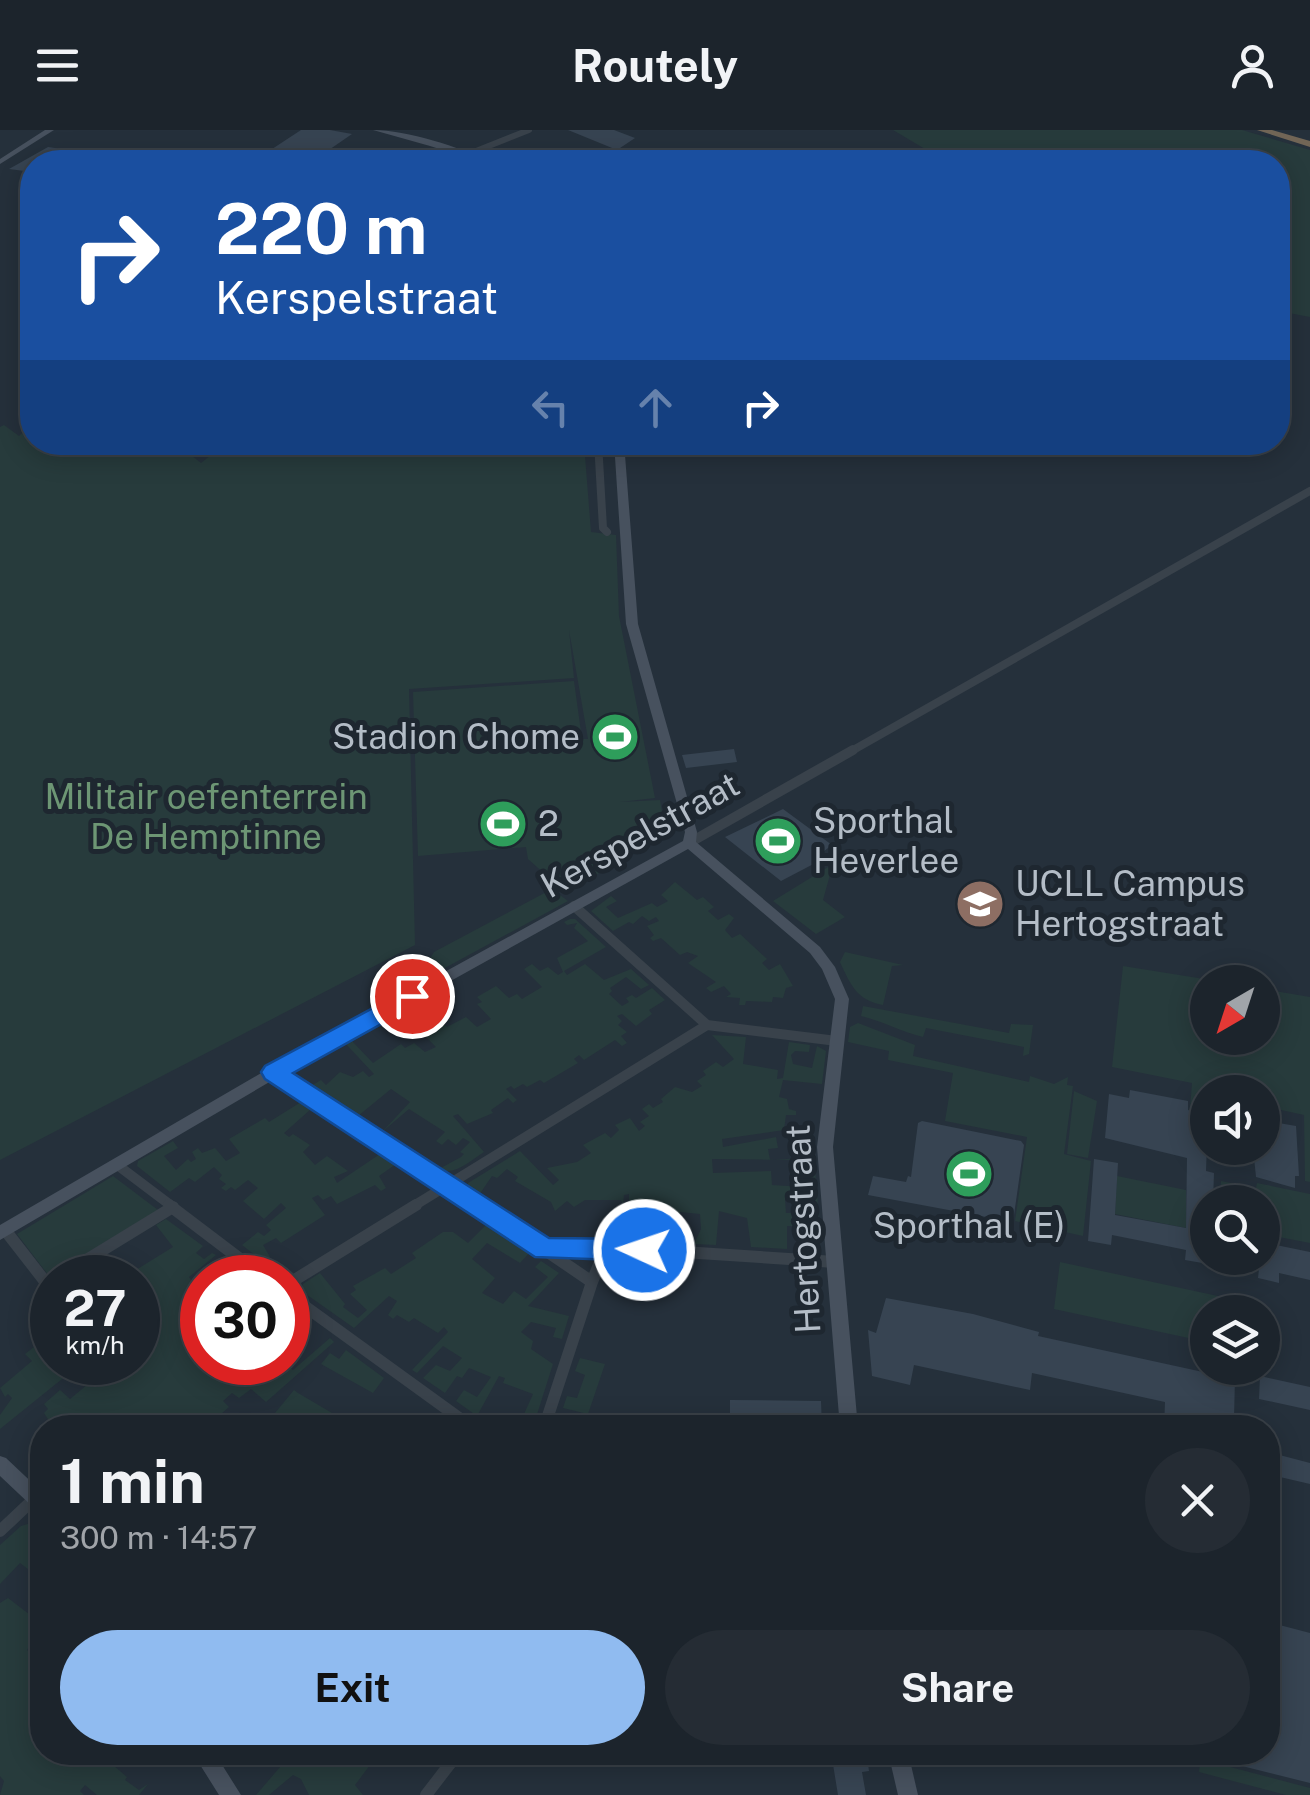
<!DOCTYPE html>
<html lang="en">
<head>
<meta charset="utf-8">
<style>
	body { margin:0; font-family:"Public Sans",sans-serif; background:#252c34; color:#f1f3f6; height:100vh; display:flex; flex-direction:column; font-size:38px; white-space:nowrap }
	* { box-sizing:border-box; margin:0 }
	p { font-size:32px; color:#a0a4a9 }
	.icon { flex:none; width:55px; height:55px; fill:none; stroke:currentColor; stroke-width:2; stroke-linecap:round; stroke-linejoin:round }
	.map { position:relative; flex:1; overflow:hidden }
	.sheet { position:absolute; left:30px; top:1285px; width:1250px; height:350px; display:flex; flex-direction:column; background:#1c242c; border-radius:40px; box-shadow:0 5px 25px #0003,0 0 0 2px #3a4148 }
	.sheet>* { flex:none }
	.hud { position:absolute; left:20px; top:20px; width:1270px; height:305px; border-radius:40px; box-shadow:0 5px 25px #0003,0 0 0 2px #3a4148; background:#1a4fa0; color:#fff; overflow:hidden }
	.needle { width:65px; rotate:219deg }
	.buttons { position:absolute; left:1190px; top:835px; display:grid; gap:20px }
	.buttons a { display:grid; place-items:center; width:90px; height:90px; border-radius:50%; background:#1c242c; box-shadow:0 5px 25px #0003,0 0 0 2px #3a4148; font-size:50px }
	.speed { position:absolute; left:30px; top:1125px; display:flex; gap:20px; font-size:50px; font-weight:700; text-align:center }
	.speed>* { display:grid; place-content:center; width:130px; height:130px; border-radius:50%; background:#1c242c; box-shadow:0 5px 25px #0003,0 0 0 2px #3a4148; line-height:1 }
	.speed small { font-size:25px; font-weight:400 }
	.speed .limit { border:15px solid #d22; background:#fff; color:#111 }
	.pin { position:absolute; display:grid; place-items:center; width:85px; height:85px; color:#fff; margin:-42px; border:5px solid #fff; border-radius:50%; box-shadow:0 2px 10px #0007 }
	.me { position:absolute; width:110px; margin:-55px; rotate:273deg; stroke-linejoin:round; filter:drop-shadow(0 0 8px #0008) }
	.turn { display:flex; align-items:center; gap:35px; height:210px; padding:0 30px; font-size:45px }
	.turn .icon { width:130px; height:130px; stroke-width:2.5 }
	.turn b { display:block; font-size:70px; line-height:85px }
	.lanes { display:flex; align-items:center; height:95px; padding:0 30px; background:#0003; justify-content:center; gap:50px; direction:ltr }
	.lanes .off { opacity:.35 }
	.round { display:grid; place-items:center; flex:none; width:105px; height:105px; border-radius:52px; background:#252c34 }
	.summary { display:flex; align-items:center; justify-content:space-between; height:170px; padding:0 30px }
	h1 { font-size:60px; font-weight:700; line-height:75px }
	.button { display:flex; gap:20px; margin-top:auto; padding:20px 30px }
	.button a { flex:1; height:115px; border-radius:60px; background:#90bbf0; color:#111; font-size:40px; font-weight:700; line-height:115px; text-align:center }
	.button a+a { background:#252c34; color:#f1f3f6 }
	header { display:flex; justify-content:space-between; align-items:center; height:130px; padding:0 30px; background:#1c242c; font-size:45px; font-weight:700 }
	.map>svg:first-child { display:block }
	.green { fill:#273b3c }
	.building { fill:#374452 }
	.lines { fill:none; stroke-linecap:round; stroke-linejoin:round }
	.street-far3 { stroke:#39424b; stroke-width:6 }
	.street-far2 { stroke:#39424b; stroke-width:8 }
	.street-far1 { stroke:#39424b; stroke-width:10 }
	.street { stroke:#39424b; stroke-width:12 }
	.secondary { fill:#47515e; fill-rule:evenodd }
	.highway { fill:#716556; fill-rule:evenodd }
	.route { fill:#1a73e8; stroke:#114b97; stroke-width:2.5 }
	.labels { text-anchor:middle; stroke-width:10; stroke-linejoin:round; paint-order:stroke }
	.poi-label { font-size:35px; fill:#b4bdc7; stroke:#1e2730; text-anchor:start }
	.park-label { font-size:35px; fill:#6d9674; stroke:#1e2730 }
	.street-label { font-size:35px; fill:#b4bdc7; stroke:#1e2730 }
</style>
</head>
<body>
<header><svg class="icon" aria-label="menu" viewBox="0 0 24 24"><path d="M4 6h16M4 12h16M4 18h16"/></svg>Routely<svg class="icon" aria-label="person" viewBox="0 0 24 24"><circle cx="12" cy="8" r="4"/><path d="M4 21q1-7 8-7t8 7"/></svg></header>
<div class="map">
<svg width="1310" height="1665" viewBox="0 0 1310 1665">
	<rect width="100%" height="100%" fill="#25303b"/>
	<!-- green -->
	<path class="green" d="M893 0H1242L1310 20V187L1278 181V32H947Z
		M32 294V312L176 313 201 333 226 313H584L591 402 616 405 619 486 655 668 620 672 660 670 666 706 565 762 528 729 526 717 418 726 413 562 574 551 582 609H588L569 500 574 548 409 559 415 815 0 1030V297L4 295 19 306Z
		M846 726 842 735 833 734 823 770 845 787 816 804 773 771Z
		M675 752 697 770 703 767 714 777 708 781 718 790 729 784 734 788 725 800 732 808 740 804 767 829 762 833 769 840 780 834 793 856 786 858 783 868 773 867 772 872 746 871 745 875H739L740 868 726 867 731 864 724 856 711 862 706 858 716 852 688 833 698 826 687 822 680 825 661 808 653 811 650 808 654 805 647 796 659 791 656 787 649 791 642 786 633 794 629 792 613 801 591 781 611 766 617 771 606 777 618 788 652 773 657 777 668 771 661 765Z
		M552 759 568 771 432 845 427 833 434 822Z
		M570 789H575L606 817 564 841 567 845 585 834 604 850 631 839 649 855 641 859 626 847 610 858 612 861 609 864 622 876 629 872 626 868 632 865 636 868 652 858 665 870 649 880 652 884 636 896 622 884 617 886 622 891 618 895 627 902 621 906 627 913 622 916 615 910 584 930 579 925 574 929 578 933 544 953 540 950 527 957 523 954 514 959 511 956 506 959 517 970 513 973 508 968 491 980 493 983 467 994 458 984 453 986 484 1022C471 1030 454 1047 439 1039L461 1027 464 1024 460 1022 470 1012 463 1008 456 1015 448 1009 442 1015 436 1011 445 1002 409 979 382 1002 410 972 391 959 358 986 311 956 321 950 326 955 340 942 353 947 363 941 369 947 374 944 345 913 351 910 373 933 401 914 405 918 414 913 425 922 436 917 424 905 432 899 429 895 439 890 447 897 466 887 477 897 491 889 477 874 482 872 477 867 496 856 509 868 517 864 522 869 542 857 524 839 532 834 540 841 548 837 558 845 563 842 557 828 588 811 574 798 577 793 567 795 564 792Z
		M845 822 903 835 892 836 883 875C857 870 851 856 840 832Z
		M1123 836 1223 852H1208V908H1262L1263 859 1310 867V1052L1305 1051 1304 985 1263 976 1262 962 1222 959 1221 962H1208L1207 982 1190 978 1192 953 1112 937Z
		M863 876 1009 903 1011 894 1033 895 1029 924 1023 926 1024 917 926 898 923 907C901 902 883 891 861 886Z
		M858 893 915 915 913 926 1029 952 1030 946 1054 954 1068 947 1067 955 1073 956 1064 1024 1091 1031 1083 1106 1015 1091 1027 1007 945 991 953 943 888 930 889 921 848 912 850 897Z
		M712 905 746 907 743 934 778 940 777 949 783 948 789 912 810 915 809 922 795 921 791 925 793 934 812 938 817 916 826 921 822 954 783 950 779 967 787 969 789 979 796 981V985H786L784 1000 722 1009 723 1017 776 1007 778 1018 768 1019 770 1030 803 1028 801 1005 815 1008 812 1030 712 1029 713 1043 771 1041 772 1055 804 1057V1041H815L818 1077H805L804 1068 785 1069 786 1083H819L818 1119 807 1120 805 1096H787V1119L751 1117 747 1088 719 1081 716 1115 694 1114 701 1099 700 1084 680 1082 679 1087 666 1086 663 1112H652L654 1077 629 1073V1064L624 1065 623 1074 621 1070H585L574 1077 567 1071 555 1081 551 1072 515 1051 518 1047 507 1039 497 1048 492 1046 479 1065 467 1058 468 1053 520 1021 553 1055 559 1050 547 1038 577 1032 591 1023 583 1015 605 1003 611 1008 619 1000 615 995 630 988 639 1001 645 996 640 992 649 986 642 979 649 974 653 978 663 972 661 969 675 957 692 962 702 956 697 951 706 945 703 941 716 932 723 937 734 929Z
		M1074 961 1097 971 1088 1028 1067 1024Z
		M301 972 311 979 284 1003 289 1007 293 1004 310 1015 303 1022 315 1035 327 1026 348 1041 334 1047 337 1053 380 1024 396 1034 379 1046 386 1058 381 1061 375 1055 337 1074 331 1066 323 1070 318 1065 312 1068 325 1085 281 1113 276 1108 263 1115 270 1127 266 1134 242 1115 258 1102 264 1106 271 1100 266 1095 286 1078 281 1073 264 1089 243 1071 258 1058 248 1050 235 1060 231 1057 226 1061 221 1058 226 1054 219 1049 222 1045 214 1037 195 1052 189 1048 170 1062 137 1036 138 1031 173 1011 178 1018 164 1026 176 1040 188 1029 191 1032 196 1029 192 1022 198 1018 202 1023 215 1018 226 1031 240 1023 229 1009 265 988 269 992Z
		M113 1046 158 1080 49 1146 17 1104Z
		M1117 1046 1186 1060V1098L1115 1084Z
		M1221 1051 1256 1058 1257 1053 1310 1064V1113L1263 1104 1262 1072H1220Z
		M166 1089 203 1116 196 1123 204 1129 212 1123 216 1125 189 1147 202 1164V1232L284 1233 293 1240 330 1208 334 1212 266 1272 251 1259 239 1268 232 1263 223 1271 229 1277 206 1297H53L44 1283 48 1279 44 1274 60 1260 70 1269 99 1245 88 1234 75 1243 72 1241 0 1299V1285L12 1268 8 1264 5 1267 0 1258 32 1231 25 1224 52 1203 38 1190 51 1182 52 1185V1232H138V1184L155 1171 152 1167 138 1176V1148L114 1145 126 1138 131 1143 173 1117 156 1095Z
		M487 1094 530 1122 520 1133 487 1113 472 1129 495 1148 482 1163 503 1174 514 1161 526 1169 548 1147 535 1137 541 1131 559 1143 528 1176 569 1186 562 1209 553 1207 556 1198 531 1192 521 1202 533 1211 531 1219 553 1234 533 1297H508L511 1291 520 1293 533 1264 503 1253 505 1248 499 1246 477 1286 456 1271 464 1260 477 1267 491 1247 469 1238 462 1248 457 1246 445 1263 423 1248 436 1235 450 1241 462 1228 443 1216 417 1243 412 1240 448 1202 444 1197 438 1203 414 1188 409 1192 397 1185 393 1189 388 1185 397 1171 389 1166 354 1198 303 1162V1154L320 1143 345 1174 343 1177 358 1188 367 1180 350 1164 356 1160 353 1156 385 1138 391 1144 416 1128 412 1123 443 1102H453L468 1113Z
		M1060 1132 1269 1177 1276 1192 1275 1205 1263 1216 1262 1182H1208L1207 1212 1054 1179Z
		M346 1220 384 1248 373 1263 321 1234 330 1223 339 1229Z
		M580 1228 605 1234 588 1284 563 1278 567 1266 577 1268 585 1245 575 1241Z
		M294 1260 298 1263 349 1293 345 1297H281L287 1289 275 1283Z
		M31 1393 42 1399V1450L20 1433 0 1454V1415L21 1396Z
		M8 1468 42 1494V1502L27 1520 42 1532V1622L119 1623 122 1625 113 1635 127 1647 125 1650 139 1660 148 1654 139 1665H97L85 1655 80 1661 84 1665H0L4 1651 0 1646V1473Z
		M293 1622H379V1623L355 1655 363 1665H309L301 1649 293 1645 269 1665H256Z
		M1200 1629 1310 1658V1665H1286L1199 1642Z"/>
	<!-- building -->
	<path class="building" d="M301 0H330L352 4 323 24 339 27V32H306L263 25Z
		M568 0H614L635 8 617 20Z
		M48 17 76 21 94 24 81 32H32V42L9 39Z
		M734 619 737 632 686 638 682 625Z
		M783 679 832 715 819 725 823 729 781 751 725 707Z
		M1130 960 1188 971V980L1208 984 1206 1041 1214 1043 1213 1072H1208V1134L1185 1130 1186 1120 1157 1114 1112 1105 1111 1115 1088 1111 1094 1029 1118 1033 1115 1085 1186 1098 1187 1028 1105 1008 1109 964 1129 968Z
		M1262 990 1296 996 1299 1046H1295V1058L1256 1047 1253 1018H1262Z
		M922 991 1021 1011 1024 1015 1013 1092 868 1065 873 1046 906 1052 908 1046 911 1047 918 993Z
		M1262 1112 1310 1122V1150L1279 1143V1153L1258 1148Z
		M886 1168 973 1184 1039 1202 1038 1206 1235 1249 1234 1288 1226 1286 1225 1298H1164L1165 1272 1032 1243 1030 1260 914 1235 910 1255 872 1246 868 1200 876 1203Z
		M1260 1246 1310 1257V1280L1259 1269Z
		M730 1270 821 1271 822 1298H730Z
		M1268 1322 1310 1333V1354L1280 1347 1279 1472 1268 1469Z
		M1268 1492 1310 1503V1653L1202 1626V1622H1268Z
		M831 1622H858L859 1628 867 1627 869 1641 862 1642 866 1665H838Z
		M1141 1622H1190L1189 1631 1181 1637Z"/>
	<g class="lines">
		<!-- street-far3 -->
		<path class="street-far3" d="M466 25 529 0"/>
		<!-- street-far2 -->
		<path class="street-far2" d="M598 312 603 398 607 402
			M848 623 1310 361"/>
		<!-- street-far1 -->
		<path class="street-far1" d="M689 713 853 620
			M574 776 707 895
			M273 943 481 1077
			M116 1034 173 1077
			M412 1077 707 895 837 911"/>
		<!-- street -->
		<path class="street" d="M169 1075 265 1148
			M477 1075 545 1119 606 1117 835 1132
			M5 1100 47 1154 52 1150
			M57 1148 173 1077
			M592 1152 606 1117
			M288 1154 416 1075
			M288 1164 473 1298
			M544 1298 592 1152 545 1120
			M0 1401 36 1367
			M426 1665 459 1622"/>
		<!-- secondary -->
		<path class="secondary" d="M45 0H54L0 34V29Z
			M373 0C407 0 460 17 490 32H480L430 16Z
			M614 312H624L638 494 697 702 696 712 820 817 835 837 849 869 833 1017 858 1298H840L817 1017 835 869 822 839 810 823 688 719 278 947 0 1110V1095L268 939 683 711 685 702 626 494Z
			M0 1326 6 1328 42 1362V1382L36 1380 0 1346Z
			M192 1622H214L241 1665H219Z
			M888 1622H908L918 1665H898Z"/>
		<!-- highway -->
		<path class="highway" d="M1257 0H1272L1310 11V17Z"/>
	</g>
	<!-- route -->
	<path class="route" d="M412 857 424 866 421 872 293 943 549 1108 644 1109 653 1112 657 1120 653 1128 644 1131 535 1127 265 949 261 942 265 936Z"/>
	<!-- icons -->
	<defs>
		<g id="stadium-disc" transform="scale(2.5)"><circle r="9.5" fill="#2e9e5b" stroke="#1e2730"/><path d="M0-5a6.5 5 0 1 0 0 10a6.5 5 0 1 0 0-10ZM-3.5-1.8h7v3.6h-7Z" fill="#fff"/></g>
		<g id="university-disc" transform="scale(2.5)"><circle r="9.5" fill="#8d6e63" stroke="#1e2730"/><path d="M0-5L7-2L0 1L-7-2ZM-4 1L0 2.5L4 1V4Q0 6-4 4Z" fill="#fff"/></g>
	</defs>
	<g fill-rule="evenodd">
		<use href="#stadium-disc" x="615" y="607"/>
		<use href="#stadium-disc" x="503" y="694"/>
		<use href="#stadium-disc" x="778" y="711"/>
		<use href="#university-disc" x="980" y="774"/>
		<use href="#stadium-disc" x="969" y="1044"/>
	</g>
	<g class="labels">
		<!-- poi labels -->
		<g class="poi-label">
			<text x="580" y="619" text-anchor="end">Stadion Chome</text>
			<text x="813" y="703">Sporthal<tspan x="813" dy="40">Heverlee</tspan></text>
			<text x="538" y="706">2</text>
			<text x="1015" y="766">UCLL Campus<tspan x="1015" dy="40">Hertogstraat</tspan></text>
			<text x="969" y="1108" text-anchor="middle">Sporthal (E)</text>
		</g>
		<!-- park labels -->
		<g class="park-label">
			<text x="206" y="679">Militair oefenterrein<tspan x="206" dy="40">De Hemptinne</tspan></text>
		</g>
		<!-- street labels -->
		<g class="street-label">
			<text transform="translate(640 705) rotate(-29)" y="12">Kerspelstraat</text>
			<text transform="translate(803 1099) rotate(-93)" y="12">Hertogstraat</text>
		</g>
	</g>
</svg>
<div class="buttons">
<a><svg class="needle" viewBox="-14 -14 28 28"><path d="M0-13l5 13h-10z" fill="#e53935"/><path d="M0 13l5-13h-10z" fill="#a0a4a9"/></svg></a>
<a><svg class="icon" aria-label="sound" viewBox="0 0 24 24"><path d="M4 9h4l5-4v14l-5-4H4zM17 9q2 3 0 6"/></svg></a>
<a><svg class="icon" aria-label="search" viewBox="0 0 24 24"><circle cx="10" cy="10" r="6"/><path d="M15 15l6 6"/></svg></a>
<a><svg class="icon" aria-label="layers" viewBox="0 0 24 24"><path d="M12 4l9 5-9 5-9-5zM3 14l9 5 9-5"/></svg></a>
</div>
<div class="speed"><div>27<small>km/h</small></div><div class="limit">30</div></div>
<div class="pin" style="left:412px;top:866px;background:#d93025"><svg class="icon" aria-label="arrive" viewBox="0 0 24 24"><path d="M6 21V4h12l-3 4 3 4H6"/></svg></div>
<svg class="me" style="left:644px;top:1120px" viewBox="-20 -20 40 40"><circle r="17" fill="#1a73e8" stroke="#fff" stroke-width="3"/><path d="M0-11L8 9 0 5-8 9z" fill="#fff"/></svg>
<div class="hud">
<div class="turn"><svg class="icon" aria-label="right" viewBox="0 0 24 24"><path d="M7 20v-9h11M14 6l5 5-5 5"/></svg><div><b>220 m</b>Kerspelstraat</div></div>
<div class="lanes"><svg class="icon off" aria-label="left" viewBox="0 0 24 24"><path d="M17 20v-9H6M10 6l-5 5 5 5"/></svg><svg class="icon off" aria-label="ahead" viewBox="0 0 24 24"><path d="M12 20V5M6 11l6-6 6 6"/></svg><svg class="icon" aria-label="right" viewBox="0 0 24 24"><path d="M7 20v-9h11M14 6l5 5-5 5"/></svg></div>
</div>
<section class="sheet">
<div class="summary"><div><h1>1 min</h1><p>300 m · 14:57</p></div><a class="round"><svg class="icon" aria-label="close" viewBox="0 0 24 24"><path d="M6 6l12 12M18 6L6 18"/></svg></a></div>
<div class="button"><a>Exit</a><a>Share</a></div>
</section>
</div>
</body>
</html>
